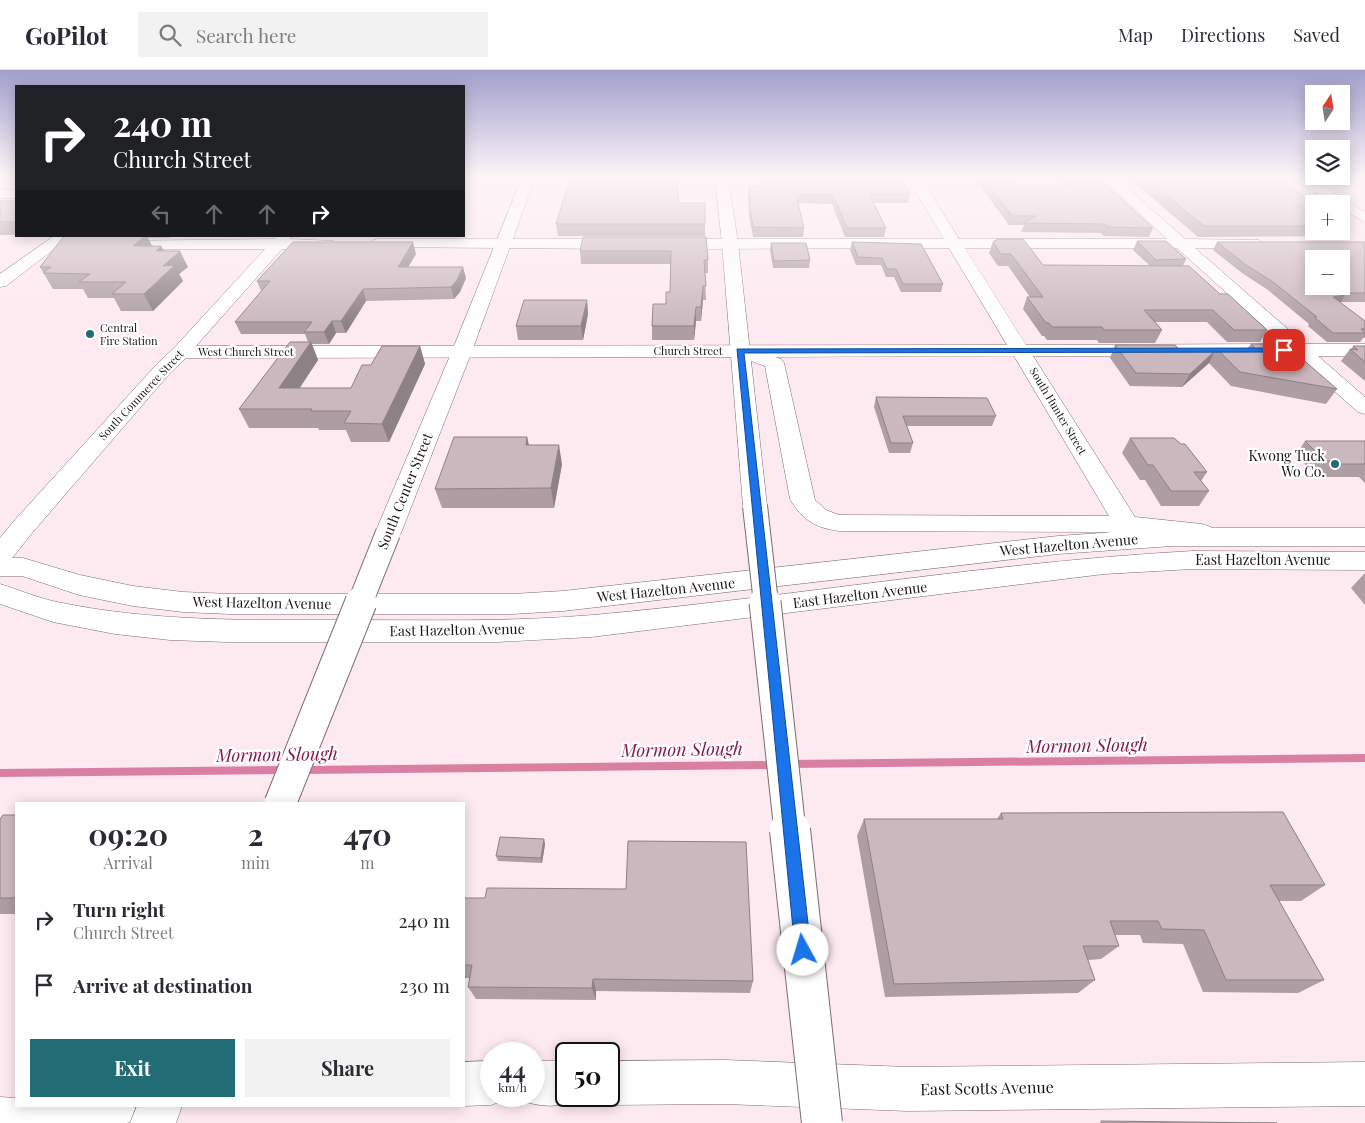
<!DOCTYPE html>
<html lang="en">
<head>
<meta charset="utf-8">
<style>
	body { margin:0; font-family:"Playfair Display",serif; background:#f2f2f3; color:#2b2b33; height:100vh; display:flex; flex-direction:column; font-size:19px; white-space:nowrap }
	* { box-sizing:border-box; margin:0 }
	p { font-size:16px; color:#7c7c81 }
	.icon { flex:none; width:28px; height:28px; fill:none; stroke:currentColor; stroke-width:2; stroke-linecap:round; stroke-linejoin:round }
	.map { position:relative; flex:1; overflow:hidden }
	.side { position:absolute; left:15px; top:732px; width:450px; height:305px; display:flex; flex-direction:column; background:#fff; border-radius:0px; box-shadow:0 2px 12px #0003 }
	.side>* { flex:none }
	.hud { position:absolute; left:15px; top:15px; width:450px; height:152px; border-radius:0px; box-shadow:0 2px 12px #0003; background:#202124; color:#fff; overflow:hidden }
	.needle { width:32px; rotate:12deg }
	.controls { position:absolute; left:1305px; top:15px; display:grid; gap:10px }
	.controls a { display:grid; place-items:center; width:45px; height:45px; border-radius:0px; background:#fff; box-shadow:0 2px 12px #0003; font-size:25px }
	.speed { position:absolute; left:480px; top:972px; display:flex; gap:10px; font-size:25px; font-weight:700; text-align:center }
	.speed>* { display:grid; place-content:center; width:65px; height:65px; border-radius:50%; background:#fff; box-shadow:0 2px 12px #0003; line-height:1 }
	.speed small { font-size:12px; font-weight:400 }
	.speed .limit { border:2px solid #111; border-radius:8px; background:#fff; color:#111 }
	.pin { position:absolute; display:grid; place-items:center; width:42px; height:42px; color:#fff; margin:-21px; border-radius:10px; box-shadow:0 2px 8px #0006 }
	.me { position:absolute; width:55px; margin:-28px; rotate:354deg; stroke-linejoin:round; filter:drop-shadow(0 0 4px #0008) }
	.turn { display:flex; align-items:center; gap:18px; height:105px; padding:0 15px; font-size:22px }
	.turn .icon { width:65px; height:65px; stroke-width:2.5 }
	.turn b { display:block; font-size:35px; line-height:42px }
	.lanes { display:flex; align-items:center; height:48px; padding:0 15px; background:#0003; justify-content:center; gap:25px; direction:ltr }
	.lanes .off { opacity:.35 }
	.eta { display:flex; justify-content:space-evenly; align-items:center; height:85px; text-align:center }
	.eta b { font-size:30px; font-weight:700; line-height:35px }
	.button { display:flex; gap:10px; margin-top:auto; padding:10px 15px }
	.button a { flex:1; height:58px; border-radius:0px; background:#226c76; color:#fff; font-size:20px; font-weight:700; line-height:58px; text-align:center }
	.button a+a { background:#f2f2f3; color:#2b2b33 }
	ul { padding:0; list-style:none }
	li { display:flex; align-items:center; gap:15px; height:65px; padding:0 15px }
	li div { flex:1 }
	li b { display:block; font-size:19px }
	li em { font-style:normal }
	header { display:flex; align-items:center; gap:30px; box-sizing:border-box; height:70px; padding:0 25px; background:#fff; border-bottom:1px solid #e1e1e2 }
	header strong { font-size:24px }
	nav { display:flex; gap:28px; margin-inline-start:auto; font-size:18px }
	.search { width:350px; height:45px; background:#f2f2f3; display:flex; align-items:center; gap:12px; box-sizing:border-box; padding:0 18px; border-radius:0px; color:#7c7c81; font-size:19px }
	.map>svg:first-child { display:block }
	.lines { fill:none; stroke-linecap:round; stroke-linejoin:round }
	.stream { fill:#d87fa2; fill-rule:evenodd }
	.minor-casing { stroke:#7c6c71; stroke-width:1 }
	.major-casing { stroke:#7c6c71; stroke-width:1 }
	.minor { fill:#fff; fill-rule:evenodd }
	.major { fill:#fff; fill-rule:evenodd }
	.major-bridge-far2-casing { stroke:#7c6c71; stroke-width:26; stroke-linecap:butt }
	.major-bridge-far1-casing { stroke:#7c6c71; stroke-width:33; stroke-linecap:butt }
	.major-bridge-casing { stroke:#7c6c71; stroke-width:42; stroke-linecap:butt }
	.major-bridge-far2 { stroke:#fff; stroke-width:24 }
	.major-bridge-far1 { stroke:#fff; stroke-width:31 }
	.major-bridge { stroke:#fff; stroke-width:40 }
	.wall { fill:#ae9ea3 }
	.shaded-wall { fill:#8d8185 }
	.building { fill:#cab8be; stroke:#8d8185; fill-rule:evenodd }
	.route { fill:#1a73e8; stroke:#114b97 }
	.poi-dot { fill:#226c76; stroke:#fff; stroke-width:2 }
	.labels { text-anchor:middle; stroke-width:4.5; stroke-linejoin:round; paint-order:stroke }
	.far-poi-label { font-size:11px; fill:#1b1417; stroke:#fff; text-anchor:start }
	.far-street-label { font-size:11px; fill:#1b1417; stroke:#fff }
	.poi-label { font-size:14px; fill:#1b1417; stroke:#fff; text-anchor:end }
	.street-label { font-size:14px; fill:#1b1417; stroke:#fff }
	.near-street-label { font-size:16px; fill:#1b1417; stroke:#fff }
	.near-water-label { font-size:18px; font-style:italic; fill:#841a4f; stroke:#fff }
</style>
</head>
<body>
<header>
<strong>GoPilot</strong>
<div class="search"><svg class="icon" aria-label="search" viewBox="0 0 24 24"><circle cx="10" cy="10" r="6"/><path d="M15 15l6 6"/></svg>Search here</div>
<nav><a>Map</a><a>Directions</a><a>Saved</a></nav>
</header>
<div class="map">
<svg width="1365" height="1053" viewBox="0 0 1365 1053">
	<rect width="100%" height="100%" fill="#fde9f0"/>
	<g class="lines">
		<!-- stream -->
		<path class="stream" d="M1365 684V692L790 698 787 697 786 694 787 691 790 690Z
			M775 691 778 692 779 695 778 698 775 699 303 704 300 703 299 700 300 697 303 696Z
			M285 696 288 697 289 700 288 703 285 704 0 707V699Z"/>
		<!-- minor casing -->
		<g class="minor-casing">
			<path id="minor" d="M908 108H921L959 169H1167L1102 108H1116L1185 169 1259 170 1262 173 1259 176 1254 178H1195L1305 274H1365V286H1318L1365 327V344L1358 342 1295 286H1033L1135 447 1202 454 1211 457 1215 463 1211 469 1202 472 1134 463 1128 473 1119 476 1110 473 1106 467 1109 462 839 461C816 458 802 450 790 429L765 296 740 287 186 288 170 303 32 463 9 492 0 495V468L14 451 156 295 174 278 265 179H114L109 177 106 174 109 171 274 169 277 166H292L290 169 334 171 337 174 334 177 329 179H282L196 276 1007 275 949 178 669 179 664 177 661 174 664 171 669 169H944ZM965 178H1177L1283 274 1026 275ZM1014 286 1109 446 839 445 826 440 815 430 784 293 781 289 775 287Z
				M1294 108H1310L1365 142V152L1341 139V134H1332Z
				M0 120H16V128H0Z
				M377 169H619L624 171 627 174 624 177 619 179 372 177 369 174 372 171Z
				M725 990 908 997 1365 992V1036L908 1041 725 1034 609 1035 593 1029 592 1026H609V991Z
				M491 991V1026H508L507 1029 491 1035 464 1036V992Z
				M534 991H566V1026H583L582 1029C560 1038 540 1038 518 1029L517 1026H534Z
				M0 1027 16 1028V1036H136L130 1052 127 1053H0Z"/>
		</g>
		<!-- major casing -->
		<g class="major-casing">
			<path id="major" d="M522 108H535L472 281 401 463 397 469 388 472 379 469 375 463 452 281Z
				M715 108H728L738 173 767 436 764 442 755 444 746 442 743 436 722 173Z
				M54 166H71L6 216 0 217V204Z
				M1172 458H1365V476H1172L1058 484 563 541 512 544H230L183 542 133 536 79 525 22 506H0V488H23L80 505 133 516 183 522 230 524H512L563 521 1058 466Z
				M1193 481 1365 482V500L1193 499 1104 504 591 567 497 572H227L170 570 115 564 53 552 0 534V514C19 520 38 528 57 532 153 552 249 550 346 550 428 550 511 552 593 545 793 527 992 492 1193 481Z
				M137 1036H182L176 1053H130Z"/>
		</g>
		<!-- minor -->
		<use href="#minor" class="minor"/>
		<!-- major -->
		<use href="#major" class="major"/>
		<!-- major-bridge-far2 casing -->
		<g class="major-bridge-far2-casing">
			<path id="major-bridge-far2" d="M755 436 766 533
				M360 533 388 463"/>
		</g>
		<!-- major-bridge-far1 casing -->
		<g class="major-bridge-far1-casing">
			<path id="major-bridge-far1" d="M765 532 790 761
				M280 734 361 532"/>
		</g>
		<!-- major-bridge casing -->
		<g class="major-bridge-casing">
			<path id="major-bridge" d="M790 760 822 1053"/>
		</g>
		<!-- major-bridge-far2 -->
		<use href="#major-bridge-far2" class="major-bridge-far2"/>
		<!-- major-bridge-far1 -->
		<use href="#major-bridge-far1" class="major-bridge-far1"/>
		<!-- major-bridge -->
		<use href="#major-bridge" class="major-bridge"/>
	</g>
	<!-- wall -->
	<path class="wall" d="M759 108H901L910 124 908 133H873L886 158 884 167H845L832 134 798 133 804 158 803 167H753L749 146 748 125 749 116H760Z
		M974 108H1014L1019 115H1062L1058 108H1099L1153 158 1149 167 1104 166 1101 163 1021 162 1024 155H1009Z
		M1129 108H1278L1314 134V161H1341V150L1350 156 1344 166 1198 167Z
		M0 131H16V165H0Z
		M679 133 705 154V166H558L556 154Z
		M64 166H171L169 168H148L152 176H161L164 181 188 197 179 204 183 211 153 241H121L114 228H88L83 219H53L40 197Z
		M706 167 708 190V203H705L706 230H703L701 251H696L694 270H652V256L666 234 670 222 671 194H581L580 181Z
		M1137 171 1186 189 1183 196 1267 260 1260 272H1227L1207 252H1154L1162 260 1155 273H1099L1097 270H1047L1044 266H1042L1023 239 1027 227H1030L1008 196H998L989 183 993 172 1043 195 1150 196 1133 180Z
		M852 172 943 214 941 222H901L894 207H886L881 195H856L850 180Z
		M1217 172H1365V232H1341V233L1365 251V268H1363L1360 272H1327L1308 256 1309 254 1268 220 1242 203 1213 180Z
		M771 173 810 190 809 198H773L770 180Z
		M416 184 408 197 466 208 460 222 454 229 366 231 346 263H336L329 274H312L318 290 300 318H351L371 295 420 276 425 294 389 372H351L346 360H319L318 358H249L239 339 308 272 305 264H241L235 252 261 221 257 211Z
		M587 230 588 244 583 270H518L516 256Z
		M1251 274 1337 319 1326 334 1231 316 1209 293 1217 279H1247Z
		M1115 275 1180 280H1216L1209 293 1182 317 1130 316 1110 288Z
		M1353 276H1365V311L1341 291 1350 279 1351 280Z
		M876 327 996 346 992 356H907L913 373 910 383H889L874 337Z
		M527 367 529 375 562 394 554 438H442L435 419Z
		M1130 368 1207 402 1201 411 1209 421 1199 436H1161L1145 410H1140L1122 383Z
		M1305 371H1365V413L1359 407H1322L1319 404H1314L1296 385Z
		M1364 504H1365V535L1351 518Z
		M1001 743 1325 815 1301 831H1279L1324 910 1298 923 1203 922 1183 874 1143 873 1140 865H1115L1119 876 1101 889 1088 890 1095 910 1078 923 885 927 857 766 864 749H997Z
		M16 745V844H0V749Z
		M545 774 542 793 498 791 496 786Z
		M464 828 753 911 750 923 596 921V930L476 929 468 917 470 908H464Z"/>
	<!-- shaded-wall -->
	<path class="shaded-wall" d="M145 166H147L154 180 133 176Z
		M413 172 416 184 401 209 398 197Z
		M161 176 169 191 180 181 188 197 179 204 183 211 153 241 144 224 156 181Z
		M463 197 466 208 460 222 454 229 451 217Z
		M703 216V230L701 251V237Z
		M363 219 366 231 346 263 341 251Z
		M1345 225 1340 234 1333 227Z
		M587 230 588 244 583 270 581 256Z
		M696 237V251L694 270V256Z
		M332 251 336 263 329 274 324 262Z
		M311 272 318 290 287 336 279 318Z
		M420 276 425 294 389 372 382 354Z
		M1216 280 1209 293 1182 317 1190 304Z
		M527 367 531 386 526 375Z
		M559 375 562 394 554 438 551 418Z
		M544 769 545 774 542 793 541 788Z
		M593 909 596 921V930L592 918Z"/>
	<!-- building -->
	<path class="building" d="M570 108H672V109H677L679 133H705V154H556Z
		M761 108H901L910 124H869L886 158H847L833 125H796L804 158 753 157 750 138 749 116H763Z
		M983 108H1014L1019 115H1072L1067 108H1099L1153 158 1108 157 1104 154 1024 153 1036 146H1012Z
		M1145 108H1278L1316 134H1314V156H1204Z
		M0 131H16V152H0Z
		M1341 150 1350 156H1341Z
		M64 166H145L133 176H161L156 181H180L163 196 175 195 144 224H112L126 212H79L90 204 43 203 51 197H40Z
		M583 167H706L708 190H704L706 216H703L701 237H696L694 256H652L653 234H666V222H670L671 181H580Z
		M998 169H1023L1043 195 1189 196 1220 224H1228L1267 260H1234L1213 240H1144L1162 260H1104L1102 257H1052L1049 253H1046L1027 227H1043L1011 184H1001L993 172Z
		M1137 171H1166L1186 189 1156 190Z
		M293 172H413L398 197H463L457 210 451 217 363 219 341 251H332L324 262H304L312 252H235L270 211H257Z
		M852 172 921 174 943 214H903L896 199H887L882 188 858 187Z
		M1217 172H1365V223H1342L1345 225 1333 227 1365 251V259H1361L1365 262V263H1333L1314 247H1317L1273 212 1246 195ZM1314 189H1341V216H1314Z
		M771 173H806L810 190 774 191Z
		M524 230H587L581 256H516Z
		M290 272H311L279 318H351L362 295H371L382 276H420L382 354 344 353 351 341H311L312 339H239Z
		M1251 274H1285L1337 319 1240 302 1217 279H1256Z
		M1115 275H1175L1180 280H1216L1190 304 1136 303Z
		M1353 276H1365V292L1350 279 1358 280Z
		M876 327 987 328 996 346H903L913 373H891Z
		M454 367H527L526 375H559L551 418 435 419Z
		M1130 368H1174L1181 374H1185L1207 402H1194L1209 421H1171L1153 395H1148Z
		M1305 371H1365V394H1333L1330 391H1325Z
		M1283 742 1325 815H1270L1324 910H1226L1204 860 1162 859 1158 851H1110L1119 876H1083L1095 910 894 914 864 749H1003L1001 743Z
		M3 745H16V828H0V749Z
		M500 767 544 769 541 788 496 786Z
		M628 771 746 772 753 911 593 909 592 918 468 917 472 895H464V828H485L487 818 626 819Z
		M1101 1051 1277 1053H1101Z"/>
	<!-- sky -->
	<linearGradient id="sky" x2="0" y2="1"><stop stop-color="#a19fcc"/><stop offset="0.42" stop-color="#fef5f8"/><stop offset="1" stop-color="#fef5f8" stop-opacity="0"/></linearGradient>
	<rect width="1365" height="256" fill="url(#sky)"/>
	<!-- route -->
	<path class="route" d="M1284 278 1288 280 1286 282 744 283 811 880 809 885 803 888 797 885 795 880 737 279Z"/>
	<!-- markers -->
	<g class="poi-dot">
		<circle cx="90" cy="264" r="5"/>
		<circle cx="1335" cy="394" r="5"/>
	</g>
	<g class="labels">
		<!-- far-poi labels -->
		<g class="far-poi-label">
			<text x="100" y="262">Central<tspan x="100" dy="13">Fire Station</tspan></text>
		</g>
		<!-- far-street labels -->
		<g class="far-street-label">
			<text x="688" y="285">Church Street</text>
			<text x="246" y="286">West Church Street</text>
			<text transform="translate(141 325) rotate(-47)" y="4">South Commerce Street</text>
			<text transform="translate(1058 341) rotate(59)" y="4">South Hunter Street</text>
		</g>
		<!-- poi labels -->
		<g class="poi-label">
			<text x="1325" y="391">Kwong Tuck<tspan x="1325" dy="16">Wo Co.</tspan></text>
		</g>
		<!-- street labels -->
		<g class="street-label">
			<text transform="translate(405 421) rotate(-68)" y="5">South Center Street</text>
			<text transform="translate(1069 475) rotate(-5)" y="5">West Hazelton Avenue</text>
			<text x="1263" y="495">East Hazelton Avenue</text>
			<text transform="translate(666 520) rotate(-6)" y="5">West Hazelton Avenue</text>
			<text transform="translate(860 525) rotate(-7)" y="5">East Hazelton Avenue</text>
			<text transform="translate(262 533) rotate(1)" y="5">West Hazelton Avenue</text>
			<text transform="translate(457 560) rotate(-1)" y="5">East Hazelton Avenue</text>
		</g>
		<!-- near-street labels -->
		<g class="near-street-label">
			<text transform="translate(987 1018) rotate(-1)" y="6">East Scotts Avenue</text>
		</g>
		<!-- near-water labels -->
		<g class="near-water-label">
			<text transform="translate(1087 676) rotate(-1)" y="6">Mormon Slough</text>
			<text transform="translate(682 680) rotate(-1)" y="6">Mormon Slough</text>
			<text transform="translate(277 685) rotate(-1)" y="6">Mormon Slough</text>
		</g>
	</g>
</svg>
<div class="controls">
<a><svg class="needle" viewBox="-14 -14 28 28"><path d="M0-13l5 13h-10z" fill="#e53935"/><path d="M0 13l5-13h-10z" fill="#7c7c81"/></svg></a>
<a><svg class="icon" aria-label="layers" viewBox="0 0 24 24"><path d="M12 4l9 5-9 5-9-5zM3 14l9 5 9-5"/></svg></a>
<a>+</a>
<a>−</a>
</div>
<div class="speed"><div>44<small>km/h</small></div><div class="limit">50</div></div>
<div class="pin" style="left:1284px;top:280px;background:#d93025"><svg class="icon" aria-label="arrive" viewBox="0 0 24 24"><path d="M6 21V4h12l-3 4 3 4H6"/></svg></div>
<svg class="me" style="left:803px;top:880px" viewBox="-20 -20 40 40"><circle r="19" fill="#fff"/><path d="M0-13L10 11 0 6-10 11z" fill="#1a73e8"/></svg>
<div class="hud">
<div class="turn"><svg class="icon" aria-label="right" viewBox="0 0 24 24"><path d="M7 20v-9h11M14 6l5 5-5 5"/></svg><div><b>240 m</b>Church Street</div></div>
<div class="lanes"><svg class="icon off" aria-label="left" viewBox="0 0 24 24"><path d="M17 20v-9H6M10 6l-5 5 5 5"/></svg><svg class="icon off" aria-label="ahead" viewBox="0 0 24 24"><path d="M12 20V5M6 11l6-6 6 6"/></svg><svg class="icon off" aria-label="ahead" viewBox="0 0 24 24"><path d="M12 20V5M6 11l6-6 6 6"/></svg><svg class="icon" aria-label="right" viewBox="0 0 24 24"><path d="M7 20v-9h11M14 6l5 5-5 5"/></svg></div>
</div>
<section class="side">
<div class="eta">
<div><b>09:20</b><p>Arrival</p></div>
<div><b>2</b><p>min</p></div>
<div><b>470</b><p>m</p></div>
</div>
<ul>
<li><svg class="icon" aria-label="right" viewBox="0 0 24 24"><path d="M7 20v-9h11M14 6l5 5-5 5"/></svg><div><b>Turn right</b><p>Church Street</p></div><em>240 m</em></li>
<li><svg class="icon" aria-label="arrive" viewBox="0 0 24 24"><path d="M6 21V4h12l-3 4 3 4H6"/></svg><div><b>Arrive at destination</b></div><em>230 m</em></li>
</ul>
<div class="button"><a>Exit</a><a>Share</a></div>
</section>
</div>
</body>
</html>
